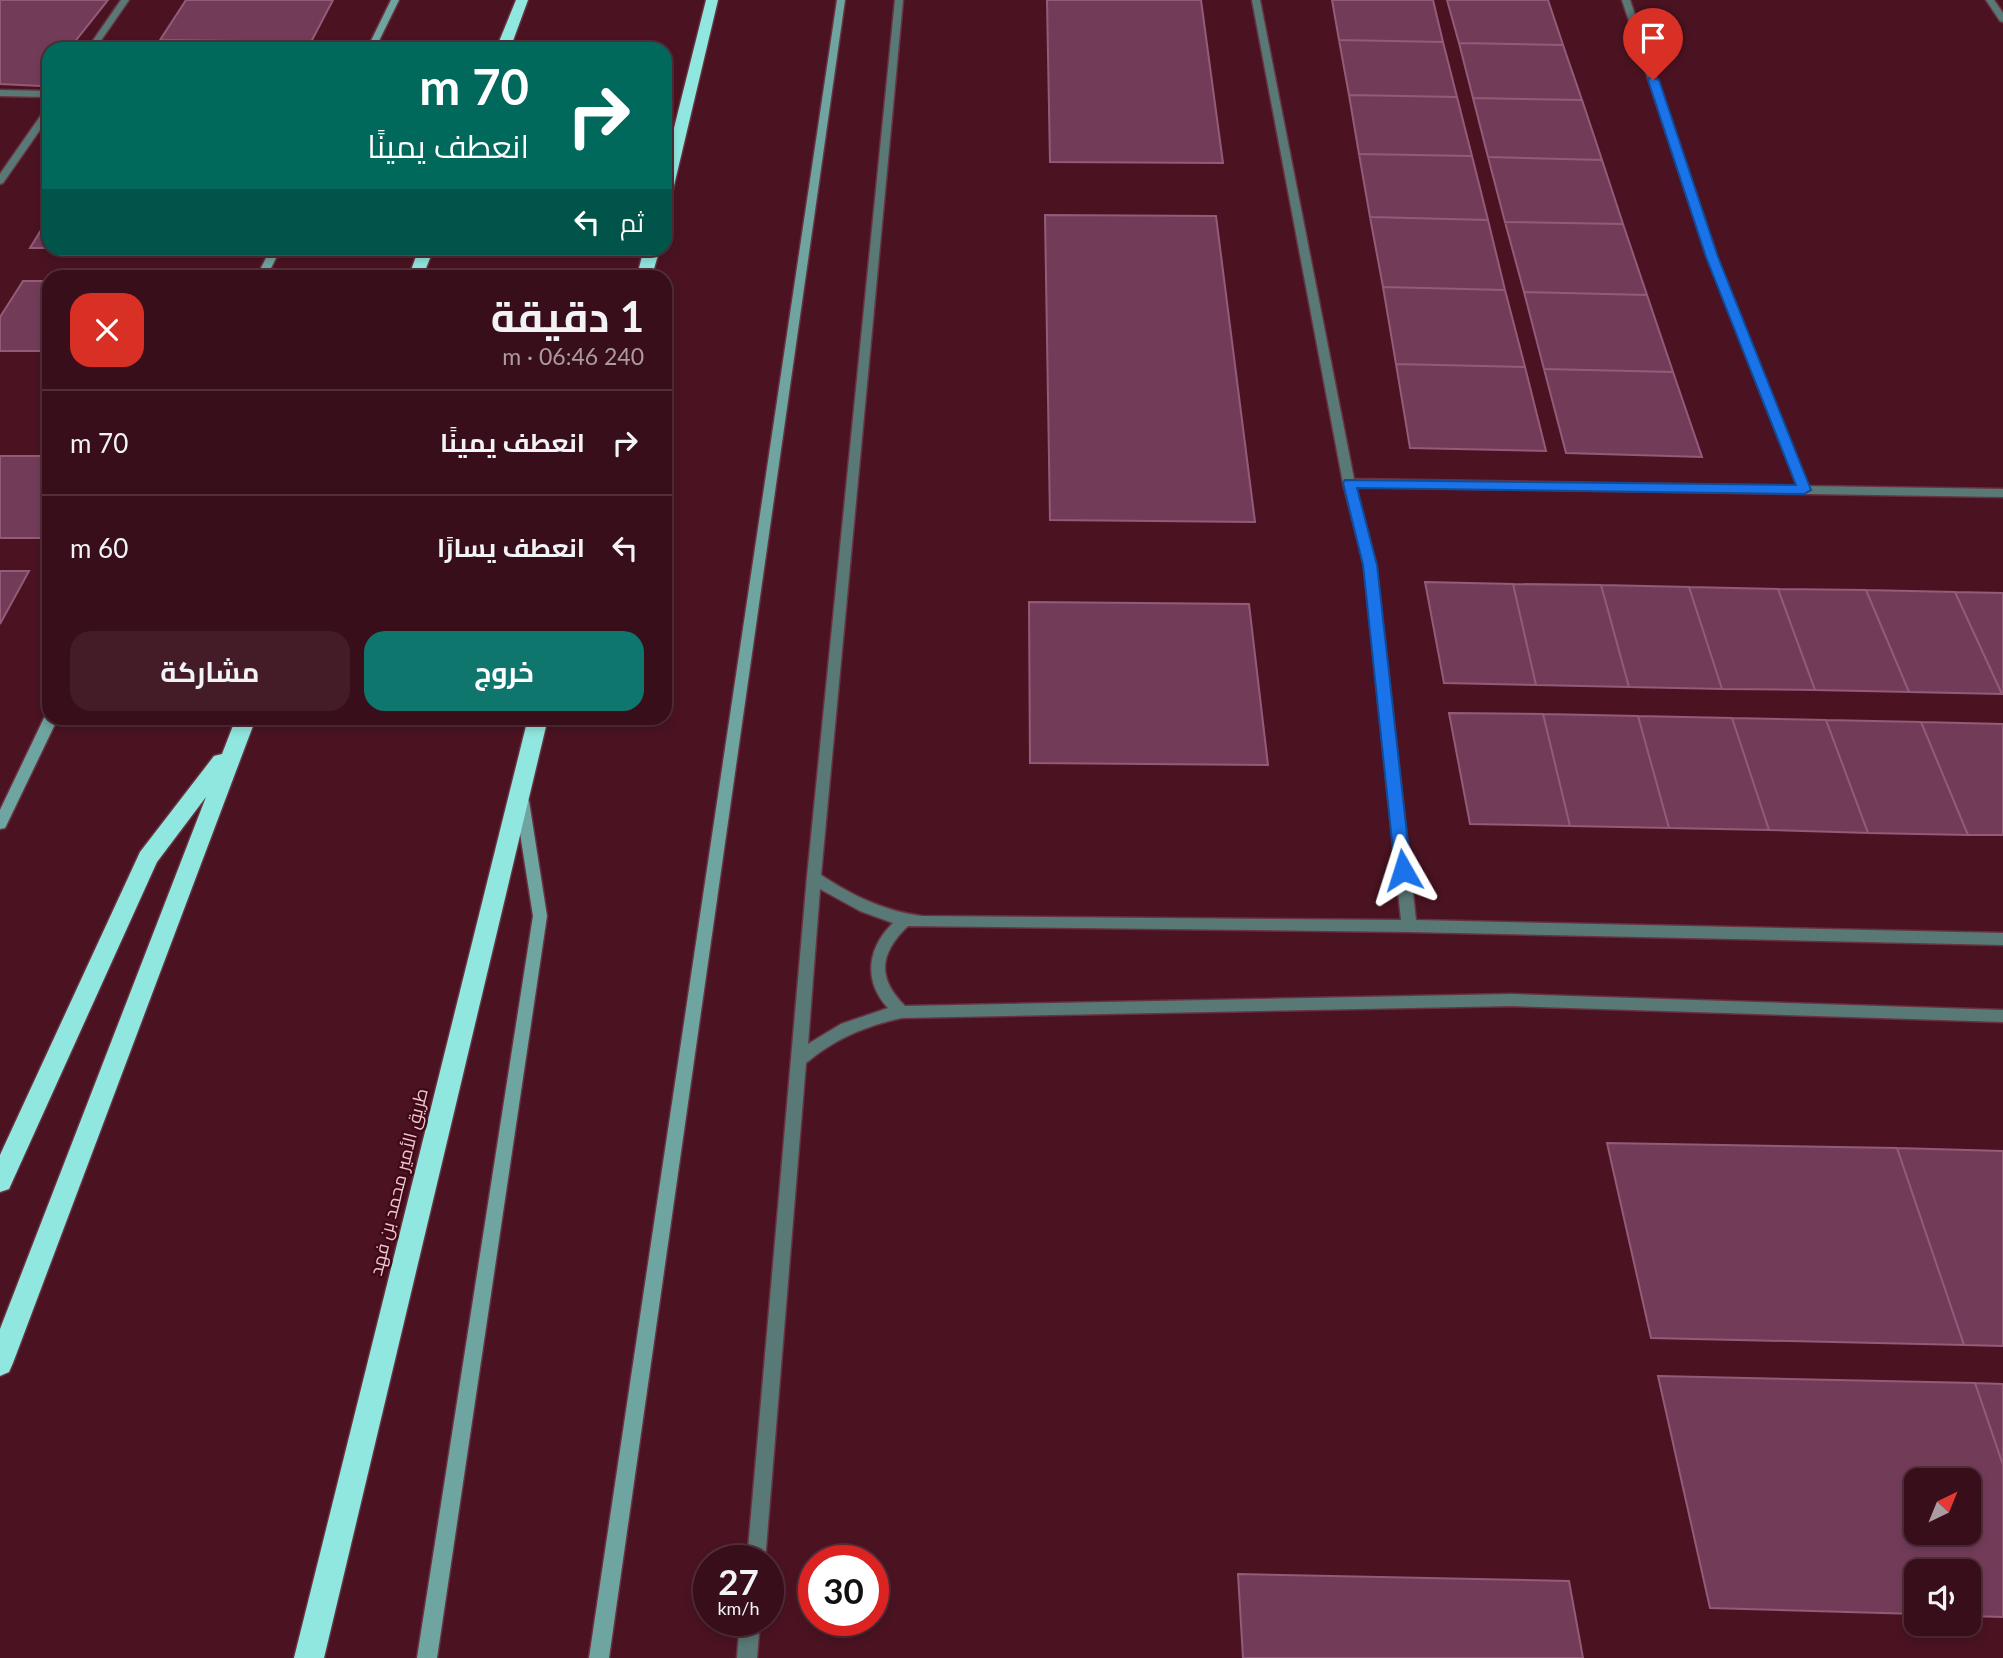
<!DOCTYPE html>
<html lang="ar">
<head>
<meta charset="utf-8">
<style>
	body { margin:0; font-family:Lato,Cairo,sans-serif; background:#431c27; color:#f1f3f6; direction:rtl; height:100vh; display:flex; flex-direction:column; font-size:26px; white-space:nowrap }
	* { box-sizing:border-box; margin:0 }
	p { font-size:23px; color:#ab9ca2 }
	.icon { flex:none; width:38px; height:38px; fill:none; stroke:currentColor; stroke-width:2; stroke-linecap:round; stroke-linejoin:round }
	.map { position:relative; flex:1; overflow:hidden; direction:ltr }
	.sheet { position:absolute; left:42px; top:270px; width:630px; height:455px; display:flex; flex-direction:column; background:#380e1a; border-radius:21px; box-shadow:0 4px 10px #0003,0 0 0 2px #522e39; direction:rtl }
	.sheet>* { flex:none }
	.hud { position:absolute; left:42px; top:42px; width:630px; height:214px; border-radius:21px; box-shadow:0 4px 10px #0003,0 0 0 2px #522e39; direction:rtl; background:#00695c; color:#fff; overflow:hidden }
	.needle { width:46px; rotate:43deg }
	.controls { position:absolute; left:1904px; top:1468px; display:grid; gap:14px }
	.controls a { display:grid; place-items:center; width:77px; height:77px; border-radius:14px; background:#380e1a; box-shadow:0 4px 10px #0003,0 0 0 2px #522e39; font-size:35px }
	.speed { position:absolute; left:693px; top:1545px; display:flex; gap:14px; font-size:35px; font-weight:700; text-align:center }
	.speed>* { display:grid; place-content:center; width:91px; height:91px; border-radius:50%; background:#380e1a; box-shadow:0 4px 10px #0003,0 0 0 2px #522e39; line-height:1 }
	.speed small { font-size:18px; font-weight:400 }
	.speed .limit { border:10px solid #d22; background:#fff; color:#111 }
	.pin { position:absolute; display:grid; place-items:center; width:60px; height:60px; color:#fff; margin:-72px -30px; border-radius:50% 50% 50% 0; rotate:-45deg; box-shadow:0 0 7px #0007 }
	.pin .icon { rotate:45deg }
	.me { position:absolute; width:77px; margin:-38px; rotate:354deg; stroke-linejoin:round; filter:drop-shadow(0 0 5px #0008) }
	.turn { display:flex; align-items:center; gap:24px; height:147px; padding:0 28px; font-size:32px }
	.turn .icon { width:91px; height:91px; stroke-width:2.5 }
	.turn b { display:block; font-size:49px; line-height:60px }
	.then { display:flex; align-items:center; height:66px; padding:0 28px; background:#0003; gap:14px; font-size:26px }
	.round { display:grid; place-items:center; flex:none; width:74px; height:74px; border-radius:21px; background:#431c27 }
	.summary { display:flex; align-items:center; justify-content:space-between; height:119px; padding:0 28px }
	h1 { font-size:42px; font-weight:700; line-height:52px }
	.cta { display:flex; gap:14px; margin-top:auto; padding:14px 28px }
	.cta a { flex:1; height:80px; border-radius:21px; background:#0f766e; color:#fff; font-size:28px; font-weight:700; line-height:80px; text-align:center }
	.cta a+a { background:#431c27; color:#f1f3f6 }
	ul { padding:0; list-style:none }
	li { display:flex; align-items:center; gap:21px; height:105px; padding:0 28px; border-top:2px solid #522e39 }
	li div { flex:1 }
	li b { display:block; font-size:26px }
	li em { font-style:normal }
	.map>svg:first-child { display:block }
	.building { fill:#723c59; stroke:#945b78; stroke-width:2; fill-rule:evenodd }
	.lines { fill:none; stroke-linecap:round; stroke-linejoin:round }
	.minor-casing { stroke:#683341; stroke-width:3 }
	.secondary-casing { stroke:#683341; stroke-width:3 }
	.motorway-casing { stroke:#683341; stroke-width:3 }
	.minor { fill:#587976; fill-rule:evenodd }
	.secondary { fill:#6fa5a0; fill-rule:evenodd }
	.motorway { fill:#90e7df; fill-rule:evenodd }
	.route { fill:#1a73e8; stroke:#114b97; stroke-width:2 }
	.labels { text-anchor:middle; stroke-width:5; stroke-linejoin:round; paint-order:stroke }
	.street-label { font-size:18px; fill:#ecc7cc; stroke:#400819 }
</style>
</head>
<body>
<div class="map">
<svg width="2003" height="1658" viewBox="0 0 2003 1658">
	<rect width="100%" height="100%" fill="#4b1322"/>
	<!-- building -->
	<path class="building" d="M0 0H108L69 49H49V75L41 86 0 84Z
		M186 0H333L311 42 160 40Z
		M1047 0H1201L1223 163 1050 162Z
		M1332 0H1433L1443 42 1339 40Z
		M1447 0H1548L1563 45 1459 43Z
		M1339 40 1443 42 1457 97 1349 95Z
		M1459 43 1563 45 1582 100 1473 98Z
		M165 45 305 46 304 49H163Z
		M1349 95 1457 97 1472 156 1359 154Z
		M1473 98 1582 100 1602 160 1488 157Z
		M1359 154 1472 156 1488 220 1370 217Z
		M1488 157 1602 160 1623 224 1505 222Z
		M1045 215 1216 216 1255 522 1050 520Z
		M49 217V248H30Z
		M1370 217 1488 220 1505 290 1383 287Z
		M1505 222 1623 224 1647 295 1524 292Z
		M23 281H49V351H0V317Z
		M1383 287 1505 290 1525 367 1396 364Z
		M1524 292 1647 295 1673 372 1544 369Z
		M1396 364 1525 367 1546 451 1410 448Z
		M1544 369 1673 372 1702 457 1566 453Z
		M0 456H49V529L44 538H0Z
		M0 571H29L0 624Z
		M1425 582 1513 584 1536 685 1444 683Z
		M1513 584 1601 585 1629 687 1536 685Z
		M1601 585 1689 587 1722 689 1629 687Z
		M1689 587 1778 589 1815 690 1722 689Z
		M1778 589 1866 590 1909 692 1815 690Z
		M1866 590 1955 592 2002 694 1909 692Z
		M1955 592 2003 593V694H2002Z
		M1029 602 1249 604 1268 765 1030 763Z
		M1449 713 1543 714 1570 826 1470 824Z
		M1543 714 1638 716 1669 828 1570 826Z
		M1638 716 1732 718 1769 830 1669 828Z
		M1732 718 1826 720 1868 833 1769 830Z
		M1826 720 1921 722 1968 835 1868 833Z
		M1921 722 2003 724V835H1968Z
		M1607 1143 1897 1148 1964 1345 1651 1338Z
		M1897 1148 2003 1151V1346L1964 1345Z
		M1658 1376 1975 1383 2003 1465V1617L1969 1616V1572H1916V1614L1710 1608ZM1916 1480H1969V1533H1916Z
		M1975 1383 2003 1384V1465Z
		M1238 1574 1569 1581 1583 1658H1243Z"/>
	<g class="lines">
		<!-- minor casing -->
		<g class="minor-casing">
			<path id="minor" d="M121 0H129L95 49H87Z
				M895 0H903L821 875C853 896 884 911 922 916L1401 920 1364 565 1343 483 1252 0H1260L1354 479 1797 486 1707 257 1622 0H1630L1717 257 1808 486 2003 489V497L1356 487 1376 565 1416 920 2003 933V945L1409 932 908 926C880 953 876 977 905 1006L1512 994 2003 1010V1022L1512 1006 902 1018C865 1026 835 1039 806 1063L765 1561H747L807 877ZM820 889 860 911 893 923C867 948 863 981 888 1008L841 1024 808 1044Z
				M1986 0H1994L2003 13V22L2000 21Z
				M0 90 49 91V97L0 96Z
				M49 107V117L3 183 0 184V174L46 108Z
				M740 1620H760L757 1658H737Z"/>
		</g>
		<!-- secondary casing -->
		<g class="secondary-casing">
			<path id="secondary" d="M391 0H399L375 49H367Z
				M837 0H845L609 1658H589Z
				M271 248H281L267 276H257Z
				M49 714V718H58L7 824 5 828 0 829V810L44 718Z
				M522 796 529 801 547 916 437 1658H417L533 916 515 801Z"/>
		</g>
		<!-- motorway casing -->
		<g class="motorway-casing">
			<path id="motorway" d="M516 0H528L510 49H496Z
				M706 0H718L672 194 665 198V164Z
				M419 248H434L423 276H409Z
				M644 248H660L652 276H637Z
				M236 718H256L13 1363 9 1372 0 1376V1329L206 797 157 862 9 1189 0 1192V1155L140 852 214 756 222 754Z
				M528 718H548L324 1658H294Z"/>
		</g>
		<!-- minor -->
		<use href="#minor" class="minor"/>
		<!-- secondary -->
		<use href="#secondary" class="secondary"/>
		<!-- motorway -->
		<use href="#motorway" class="motorway"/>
	</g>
	<!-- route -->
	<path class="route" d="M1650 77 1659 80 1718 257 1811 490 1804 494 1357 488 1377 565 1411 870 1403 877 1395 870 1363 565 1343 483 1345 480 1796 485 1706 257 1648 80Z"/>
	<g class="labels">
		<!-- street labels -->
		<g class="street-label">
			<text transform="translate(399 1182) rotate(-76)" y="6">طريق الأمير محمد بن فهد</text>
		</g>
	</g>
</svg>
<div class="controls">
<a><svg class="needle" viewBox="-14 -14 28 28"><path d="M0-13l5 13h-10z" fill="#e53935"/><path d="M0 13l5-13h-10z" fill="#ab9ca2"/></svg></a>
<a><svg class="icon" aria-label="sound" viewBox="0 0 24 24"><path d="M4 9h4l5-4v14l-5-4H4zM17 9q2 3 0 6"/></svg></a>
</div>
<div class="speed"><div>27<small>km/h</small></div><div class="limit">30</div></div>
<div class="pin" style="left:1653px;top:80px;background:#d93025"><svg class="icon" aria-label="arrive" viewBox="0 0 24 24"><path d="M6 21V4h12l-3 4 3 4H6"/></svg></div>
<svg class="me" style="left:1403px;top:870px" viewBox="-20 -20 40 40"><path d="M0-17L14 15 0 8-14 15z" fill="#1a73e8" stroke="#fff" stroke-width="4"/></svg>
<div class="hud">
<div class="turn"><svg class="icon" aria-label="right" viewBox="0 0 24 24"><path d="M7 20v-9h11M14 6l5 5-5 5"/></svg><div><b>70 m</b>انعطف يمينًا</div></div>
<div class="then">ثم<svg class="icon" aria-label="left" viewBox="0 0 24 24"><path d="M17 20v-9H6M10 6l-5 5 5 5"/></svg></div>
</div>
<section class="sheet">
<div class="summary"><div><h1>1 دقيقة</h1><p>240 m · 06:46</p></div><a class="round" style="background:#d93025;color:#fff"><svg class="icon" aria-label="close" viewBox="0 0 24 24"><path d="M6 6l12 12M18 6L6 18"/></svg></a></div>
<ul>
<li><svg class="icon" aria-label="right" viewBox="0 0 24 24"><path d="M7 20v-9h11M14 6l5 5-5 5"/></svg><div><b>انعطف يمينًا</b></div><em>70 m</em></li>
<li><svg class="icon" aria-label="left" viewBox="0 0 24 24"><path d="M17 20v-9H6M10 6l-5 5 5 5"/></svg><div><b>انعطف يسارًا</b></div><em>60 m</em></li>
</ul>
<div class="cta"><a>خروج</a><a>مشاركة</a></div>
</section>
</div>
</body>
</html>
